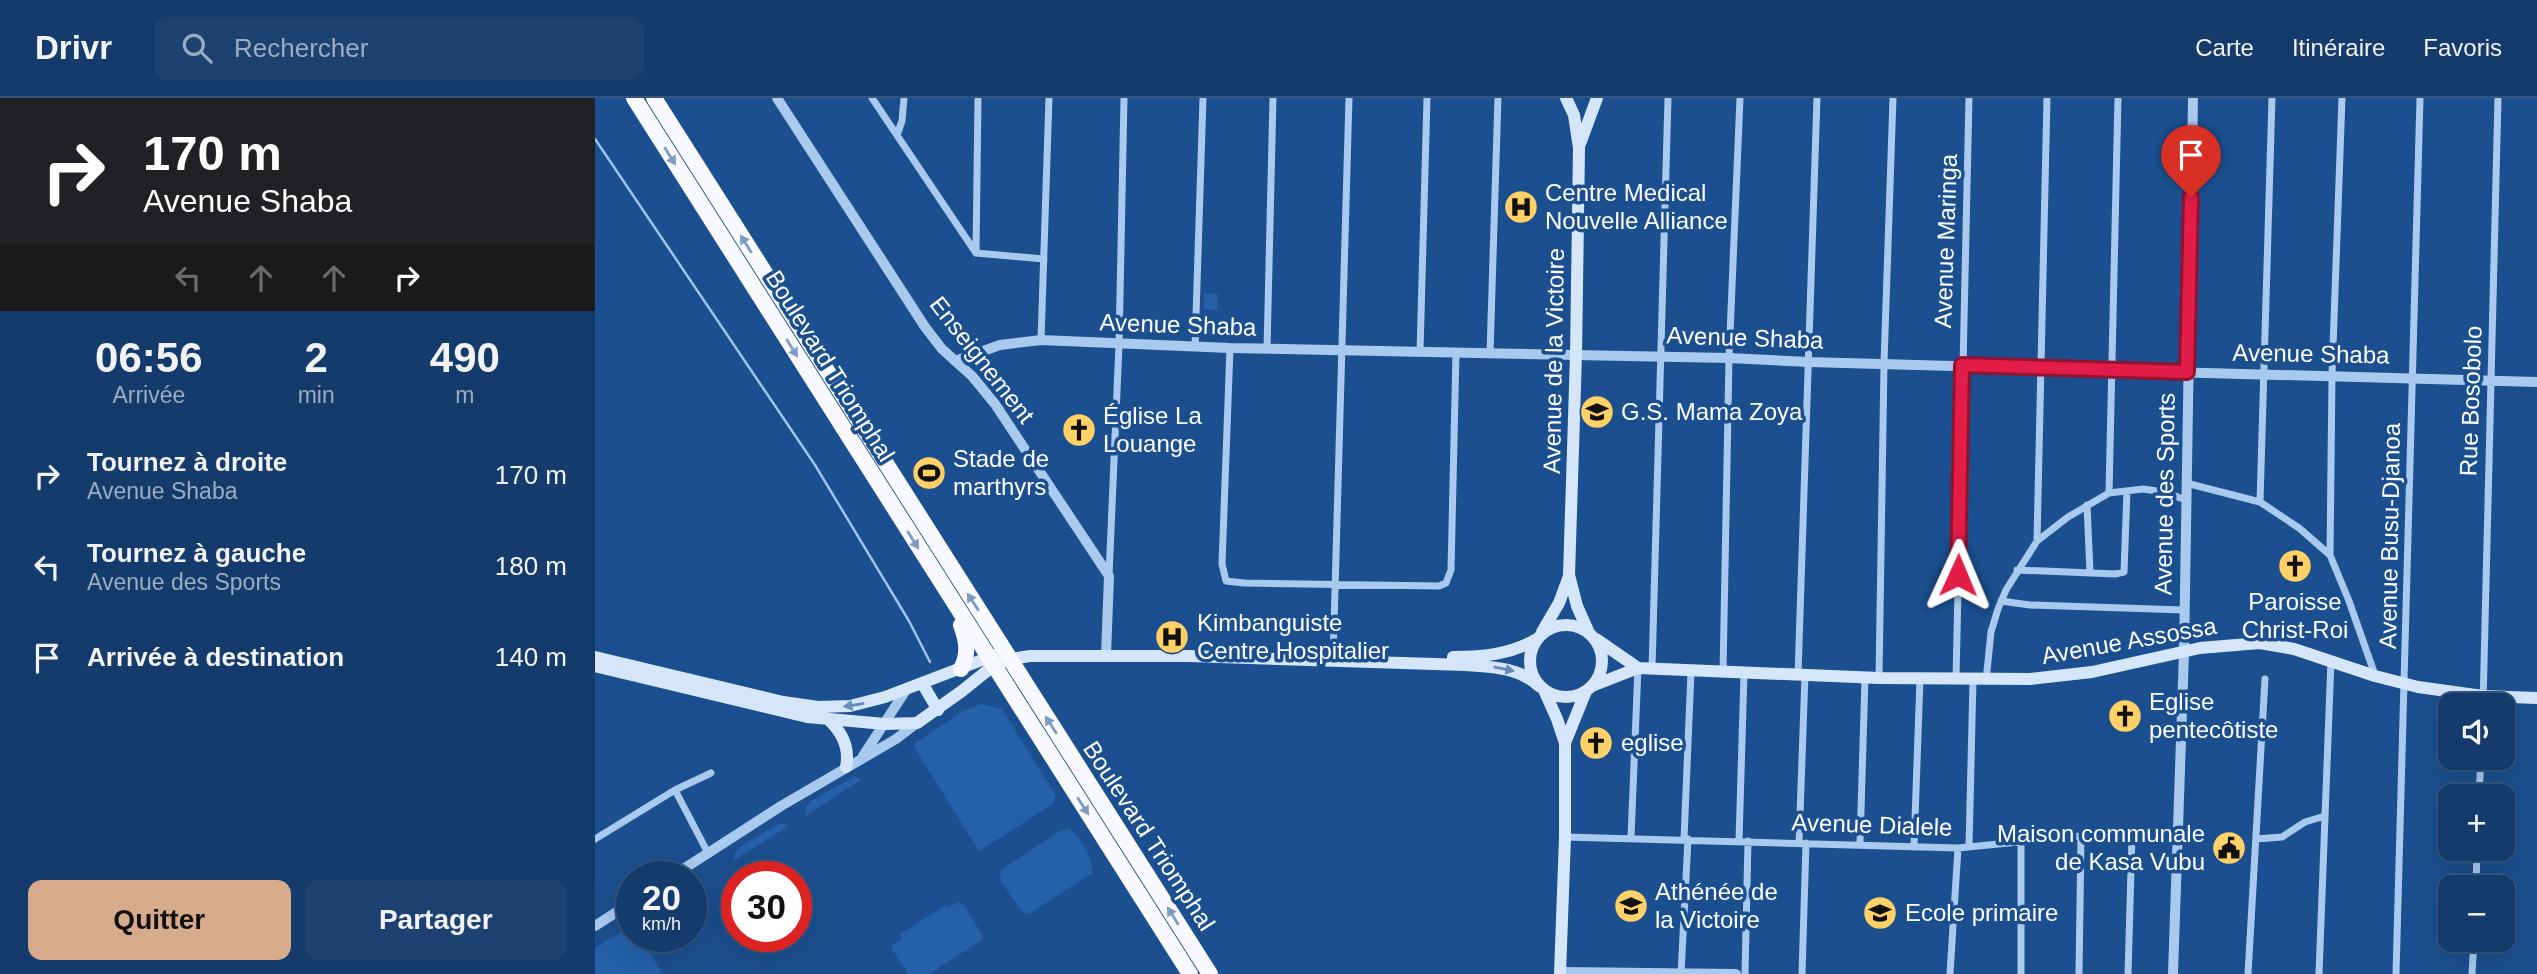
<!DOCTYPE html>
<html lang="fr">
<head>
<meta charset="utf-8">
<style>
	body { margin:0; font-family:Arial,sans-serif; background:#1d4271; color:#f1f3f6; height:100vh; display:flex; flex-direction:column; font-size:26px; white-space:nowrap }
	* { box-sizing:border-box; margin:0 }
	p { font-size:23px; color:#9dadc1 }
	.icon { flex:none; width:38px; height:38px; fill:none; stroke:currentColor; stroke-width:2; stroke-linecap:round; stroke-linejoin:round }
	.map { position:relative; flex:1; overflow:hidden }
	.drawer { display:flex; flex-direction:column; background:#143b6b; width:595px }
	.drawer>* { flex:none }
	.guide { background:#202124; color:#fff; overflow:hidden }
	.fabs { position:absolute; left:1843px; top:595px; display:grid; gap:14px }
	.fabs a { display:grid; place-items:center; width:77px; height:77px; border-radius:14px; background:#143b6b; box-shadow:0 7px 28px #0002,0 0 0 2px #33557e; font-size:35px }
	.speed { position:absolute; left:21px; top:763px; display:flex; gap:14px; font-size:35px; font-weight:700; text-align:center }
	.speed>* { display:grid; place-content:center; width:91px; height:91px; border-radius:50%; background:#143b6b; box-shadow:0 7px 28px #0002,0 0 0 2px #33557e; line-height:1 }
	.speed small { font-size:18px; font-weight:400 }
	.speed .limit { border:10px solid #d22; background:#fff; color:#111 }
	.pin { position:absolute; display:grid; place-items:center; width:60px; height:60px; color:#fff; margin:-72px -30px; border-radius:50% 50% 50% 0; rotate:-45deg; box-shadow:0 0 7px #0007 }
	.pin .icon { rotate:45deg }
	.me { position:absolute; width:77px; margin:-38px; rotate:1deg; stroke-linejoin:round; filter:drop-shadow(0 0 5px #0008) }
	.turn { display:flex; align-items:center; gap:24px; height:147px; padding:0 28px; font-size:32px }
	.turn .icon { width:91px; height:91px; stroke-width:2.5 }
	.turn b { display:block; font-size:49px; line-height:60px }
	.lanes { display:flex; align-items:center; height:66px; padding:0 28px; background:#0003; justify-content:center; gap:35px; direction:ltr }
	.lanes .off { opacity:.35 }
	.eta { display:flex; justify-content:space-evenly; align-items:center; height:119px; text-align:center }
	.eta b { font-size:42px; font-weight:700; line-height:49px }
	.primary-button { display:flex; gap:14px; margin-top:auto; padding:14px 28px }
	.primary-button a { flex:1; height:80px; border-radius:14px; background:#d6ab8b; color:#111; font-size:28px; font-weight:700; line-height:80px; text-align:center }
	.primary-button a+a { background:#1d4271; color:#f1f3f6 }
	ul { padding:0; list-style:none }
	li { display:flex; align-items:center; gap:21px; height:91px; padding:0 28px }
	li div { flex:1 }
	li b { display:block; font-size:26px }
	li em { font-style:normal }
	header { display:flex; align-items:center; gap:42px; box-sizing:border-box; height:98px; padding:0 35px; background:#143b6b; border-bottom:2px solid #33557e }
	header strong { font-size:33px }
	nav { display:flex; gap:38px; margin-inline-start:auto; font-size:24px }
	.search { width:490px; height:63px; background:#1d4271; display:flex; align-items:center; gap:18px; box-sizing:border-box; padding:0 24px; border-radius:14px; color:#9dadc1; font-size:26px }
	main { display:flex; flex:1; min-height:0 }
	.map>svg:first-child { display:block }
	.green { fill:#2461a8 }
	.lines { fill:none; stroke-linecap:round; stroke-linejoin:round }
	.stream { stroke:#9cc4f0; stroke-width:2.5 }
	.minor { stroke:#a9c9ee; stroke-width:7 }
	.tertiary { stroke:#a9c9ee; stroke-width:10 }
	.secondary { stroke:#d6e6fa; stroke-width:12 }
	.trunk { stroke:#f8faff; stroke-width:16 }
	.oneway { fill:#7e9cc1 }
	.oneway2 { fill:#668bba }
	.route-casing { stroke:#92132f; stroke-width:18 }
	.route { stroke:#e11d48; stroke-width:12 }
	.labels { text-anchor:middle; stroke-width:7; stroke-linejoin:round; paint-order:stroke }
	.poi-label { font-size:24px; fill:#fff; stroke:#1b4f8f; text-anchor:start }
	.street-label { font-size:24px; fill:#fff; stroke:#1b4f8f }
</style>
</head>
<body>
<header>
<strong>Drivr</strong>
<div class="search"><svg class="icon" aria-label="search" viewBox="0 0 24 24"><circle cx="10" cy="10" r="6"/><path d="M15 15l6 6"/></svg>Rechercher</div>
<nav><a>Carte</a><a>Itinéraire</a><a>Favoris</a></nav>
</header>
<main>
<section class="drawer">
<div class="guide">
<div class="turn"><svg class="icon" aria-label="right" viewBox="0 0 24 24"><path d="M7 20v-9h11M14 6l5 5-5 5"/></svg><div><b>170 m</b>Avenue Shaba</div></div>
<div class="lanes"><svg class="icon off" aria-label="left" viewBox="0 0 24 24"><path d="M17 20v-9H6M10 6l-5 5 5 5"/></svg><svg class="icon off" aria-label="ahead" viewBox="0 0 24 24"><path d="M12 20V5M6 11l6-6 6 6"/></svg><svg class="icon off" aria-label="ahead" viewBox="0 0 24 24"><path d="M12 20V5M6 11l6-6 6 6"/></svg><svg class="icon" aria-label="right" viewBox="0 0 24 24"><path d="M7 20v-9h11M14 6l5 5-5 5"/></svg></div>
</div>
<div class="eta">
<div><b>06:56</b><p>Arrivée</p></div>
<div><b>2</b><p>min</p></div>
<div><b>490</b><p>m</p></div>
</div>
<ul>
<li><svg class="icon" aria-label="right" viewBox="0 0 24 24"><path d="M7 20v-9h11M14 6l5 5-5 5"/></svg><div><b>Tournez à droite</b><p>Avenue Shaba</p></div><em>170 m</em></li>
<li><svg class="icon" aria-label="left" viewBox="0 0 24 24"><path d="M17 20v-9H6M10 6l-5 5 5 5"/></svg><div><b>Tournez à gauche</b><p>Avenue des Sports</p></div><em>180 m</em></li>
<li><svg class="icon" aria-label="arrive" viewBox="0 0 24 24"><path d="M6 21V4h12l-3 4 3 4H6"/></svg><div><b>Arrivée à destination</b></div><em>140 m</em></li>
</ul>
<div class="primary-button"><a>Quitter</a><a>Partager</a></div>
</section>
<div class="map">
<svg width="1942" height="876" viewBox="0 0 1942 876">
	<rect width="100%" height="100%" fill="#1b4f8f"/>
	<!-- green -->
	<path class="green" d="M609 195 623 196 622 212 609 211Z
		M386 606 407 611 461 698 458 706 384 753 319 649 320 645 368 613Z
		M260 678 266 682 210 718 211 709 216 703Z
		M183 726H189L192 729 140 762 139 761V756L144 750Z
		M473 730C484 735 499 762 497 775L434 816 428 815 405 782 406 772 461 735Z
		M363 804 368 806 388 838 387 842 334 876H313L297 851V847L307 841 305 836 351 807 353 810Z
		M37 827V838H70L52 851 68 876H0V850Z"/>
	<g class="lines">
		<!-- stream -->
		<path class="stream" d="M0 41 220 367 314 523 335 564"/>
		<!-- minor -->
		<path class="minor" d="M277 0 381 155
			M302 37 307 23 309 0
			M381 155 383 0
			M381 155 449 161
			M446 242 454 0
			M600 249 608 0
			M635 250 627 466 631 483 649 485 844 488 851 485 856 472 861 255
			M672 251 678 0
			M825 254 832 0
			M895 255 903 0
			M1591 385 1665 404 1704 430 1735 457 1754 503 1780 577
			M1514 395 1523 0
			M1665 404 1677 0
			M1492 407 1495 474
			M1442 443 1452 0
			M1735 457 1737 277 1747 0
			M1422 472 1520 476 1529 474 1532 393
			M514 478 524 247 529 0
			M1406 503 1435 507 1589 512
			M738 563 754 0
			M1057 571 1073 0
			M1128 575 1134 260 1145 0
			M1203 577 1222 0
			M1284 580 1289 265 1298 0
			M1361 581 1374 0
			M1391 583 1396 534 1403 511 1411 492 1442 443 1473 419 1514 395 1548 391 1569 394 1591 402
			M1888 607 1903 0
			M80 692 113 755
			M1884 698 1886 660
			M970 739 1363 750 1486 738 1582 736
			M1036 739 1043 570
			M0 741 80 692 116 675
			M1089 741 1096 574
			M1661 741 1687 739 1710 724 1730 718
			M1144 743 1149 576
			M1204 745 1210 577
			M1265 746 1270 580
			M1319 749 1325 581
			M1374 749 1378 582
			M1881 789 1882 751
			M1086 876 1093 741
			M1150 876 1153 743
			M1207 876 1211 745
			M1355 876 1363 750
			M1426 876V745
			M1484 876 1486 738
			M1533 876 1537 737
			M1653 876 1670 581
			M1724 876 1736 562
			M1801 876 1825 0
			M1877 876 1879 842"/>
		<!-- tertiary -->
		<path class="tertiary" d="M182 0 330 229 347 251 377 278 400 306 514 478 511 557
			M360 263 405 247 446 242 635 250 1134 260 1213 264 1942 284
			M268 658 311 592
			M76 779 186 708 301 641 322 625
			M0 828 37 804
			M966 874 1141 876
			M1578 876 1589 554 1598 0"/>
		<!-- secondary -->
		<path class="secondary" d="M971 0 979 17 984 50 981 257 974 477 982 508 994 535
			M985 46 1002 0
			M935 563a36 36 0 1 1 72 0a36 36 0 1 1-72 0Z
			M947 534 964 505 974 478
			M1001 541 1043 570
			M0 559 188 604 223 609 255 608 290 599 400 557
			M858 559C889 559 916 556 942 541
			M0 568 212 619 290 626 322 625 367 593 398 568 415 561 435 558H594L870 567C897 569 923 569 944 588
			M327 585 343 612
			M997 588 1043 570 1284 580 1435 581 1497 574 1605 550 1665 545 1699 551 1780 578 1823 589 1888 598 1942 600
			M949 592 962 621 970 645V739L965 876
			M233 621C247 634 255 650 251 669
			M970 645 991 593"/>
		<!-- trunk -->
		<path class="trunk" d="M39 0 595 876
			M59 0 615 876
			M366 571C374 556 372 543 366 527"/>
	</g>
	<!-- one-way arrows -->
	<defs><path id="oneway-solid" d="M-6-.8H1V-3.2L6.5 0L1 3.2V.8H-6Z" transform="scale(1.75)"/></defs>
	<g class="oneway">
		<use href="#oneway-solid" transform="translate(75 58) rotate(58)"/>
		<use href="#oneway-solid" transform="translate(151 146) rotate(-122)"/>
		<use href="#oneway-solid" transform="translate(197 250) rotate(58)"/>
		<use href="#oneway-solid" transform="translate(318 442) rotate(58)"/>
		<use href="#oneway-solid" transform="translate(378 504) rotate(-123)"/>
		<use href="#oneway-solid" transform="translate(456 627) rotate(-123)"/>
		<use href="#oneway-solid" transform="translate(488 708) rotate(57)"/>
		<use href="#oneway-solid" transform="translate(578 818) rotate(-122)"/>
	</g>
	<g class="oneway2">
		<use href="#oneway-solid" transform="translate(909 571) rotate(12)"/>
		<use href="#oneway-solid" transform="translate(259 607) rotate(171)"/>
	</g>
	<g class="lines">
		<!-- route casing -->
		<g class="route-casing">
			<path id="route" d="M1363 477 1367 267 1592 274 1596 99"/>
		</g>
		<!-- route -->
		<use href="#route" class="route"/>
	</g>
	<!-- icons -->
	<defs>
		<g id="hospital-disc" transform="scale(1.75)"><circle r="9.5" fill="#ffd166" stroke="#1b4f8f"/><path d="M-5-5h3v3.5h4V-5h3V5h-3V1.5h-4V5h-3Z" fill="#111"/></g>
		<g id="school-disc" transform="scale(1.75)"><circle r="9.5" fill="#ffd166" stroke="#1b4f8f"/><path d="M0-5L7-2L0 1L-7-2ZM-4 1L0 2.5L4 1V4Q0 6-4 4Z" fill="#111"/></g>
		<g id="church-disc" transform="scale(1.75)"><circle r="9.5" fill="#ffd166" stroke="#1b4f8f"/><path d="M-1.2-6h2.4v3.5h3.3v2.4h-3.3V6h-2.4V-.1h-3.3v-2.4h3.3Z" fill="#111"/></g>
		<g id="stadium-disc" transform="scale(1.75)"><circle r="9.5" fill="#ffd166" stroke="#1b4f8f"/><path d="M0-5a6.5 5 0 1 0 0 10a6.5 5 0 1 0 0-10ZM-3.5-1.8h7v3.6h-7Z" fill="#111"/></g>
		<g id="civic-disc" transform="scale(1.75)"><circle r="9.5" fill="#ffd166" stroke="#1b4f8f"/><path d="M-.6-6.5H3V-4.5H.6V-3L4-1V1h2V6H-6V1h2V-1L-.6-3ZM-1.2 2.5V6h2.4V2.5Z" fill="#111"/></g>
	</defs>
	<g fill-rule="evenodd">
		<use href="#hospital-disc" x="926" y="109"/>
		<use href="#school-disc" x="1002" y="314"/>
		<use href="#church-disc" x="484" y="332"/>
		<use href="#stadium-disc" x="334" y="375"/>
		<use href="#church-disc" x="1700" y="468"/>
		<use href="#hospital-disc" x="577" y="539"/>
		<use href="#church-disc" x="1530" y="618"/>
		<use href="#church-disc" x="1001" y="645"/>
		<use href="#civic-disc" x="1634" y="750"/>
		<use href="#school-disc" x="1036" y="808"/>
		<use href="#school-disc" x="1285" y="815"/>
	</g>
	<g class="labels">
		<!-- poi labels -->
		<g class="poi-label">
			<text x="950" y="103">Centre Medical<tspan x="950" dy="28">Nouvelle Alliance</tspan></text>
			<text x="1026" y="322">G.S. Mama Zoya</text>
			<text x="508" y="326">Église La<tspan x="508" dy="28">Louange</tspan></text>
			<text x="358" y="369">Stade de<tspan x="358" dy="28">marthyrs</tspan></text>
			<text x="1700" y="512" text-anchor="middle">Paroisse<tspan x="1700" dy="28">Christ-Roi</tspan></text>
			<text x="602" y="533">Kimbanguiste<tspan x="602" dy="28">Centre Hospitalier</tspan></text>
			<text x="1554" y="612">Eglise<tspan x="1554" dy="28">pentecôtiste</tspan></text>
			<text x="1026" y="653">eglise</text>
			<text x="1610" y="744" text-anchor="end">Maison communale<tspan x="1610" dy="28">de Kasa Vubu</tspan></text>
			<text x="1060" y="802">Athénée de<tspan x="1060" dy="28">la Victoire</tspan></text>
			<text x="1310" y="823">Ecole primaire</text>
		</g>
		<!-- street labels -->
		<g class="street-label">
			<text transform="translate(1351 143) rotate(-88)" y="8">Avenue Maringa</text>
			<text transform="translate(583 227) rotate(2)" y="8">Avenue Shaba</text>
			<text transform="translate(1150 240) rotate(2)" y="8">Avenue Shaba</text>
			<text transform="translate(1716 256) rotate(1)" y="8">Avenue Shaba</text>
			<text transform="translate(387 262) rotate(52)" y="8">Enseignement</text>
			<text transform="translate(959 263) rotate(-89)" y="8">Avenue de la Victoire</text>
			<text transform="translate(235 268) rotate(58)" y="8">Boulevard Triomphal</text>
			<text transform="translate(1876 303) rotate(-88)" y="8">Rue Bosobolo</text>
			<text transform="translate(1570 396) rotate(-89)" y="8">Avenue des Sports</text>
			<text transform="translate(1795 438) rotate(-89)" y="8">Avenue Busu-Djanoa</text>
			<text transform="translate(1534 543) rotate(-10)" y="8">Avenue Assossa</text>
			<text transform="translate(1277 727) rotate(2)" y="8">Avenue Dialele</text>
			<text transform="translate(554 738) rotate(57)" y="8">Boulevard Triomphal</text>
		</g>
	</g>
</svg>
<div class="fabs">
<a><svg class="icon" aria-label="sound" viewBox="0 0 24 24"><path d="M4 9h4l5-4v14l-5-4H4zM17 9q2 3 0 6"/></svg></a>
<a>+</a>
<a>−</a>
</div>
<div class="speed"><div>20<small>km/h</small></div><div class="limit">30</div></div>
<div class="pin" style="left:1596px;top:99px;background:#d93025"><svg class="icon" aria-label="arrive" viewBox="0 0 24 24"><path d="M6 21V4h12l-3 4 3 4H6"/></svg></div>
<svg class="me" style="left:1363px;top:477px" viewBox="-20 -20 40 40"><path d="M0-17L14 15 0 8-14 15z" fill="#e11d48" stroke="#fff" stroke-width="4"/></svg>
</div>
</main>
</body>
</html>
